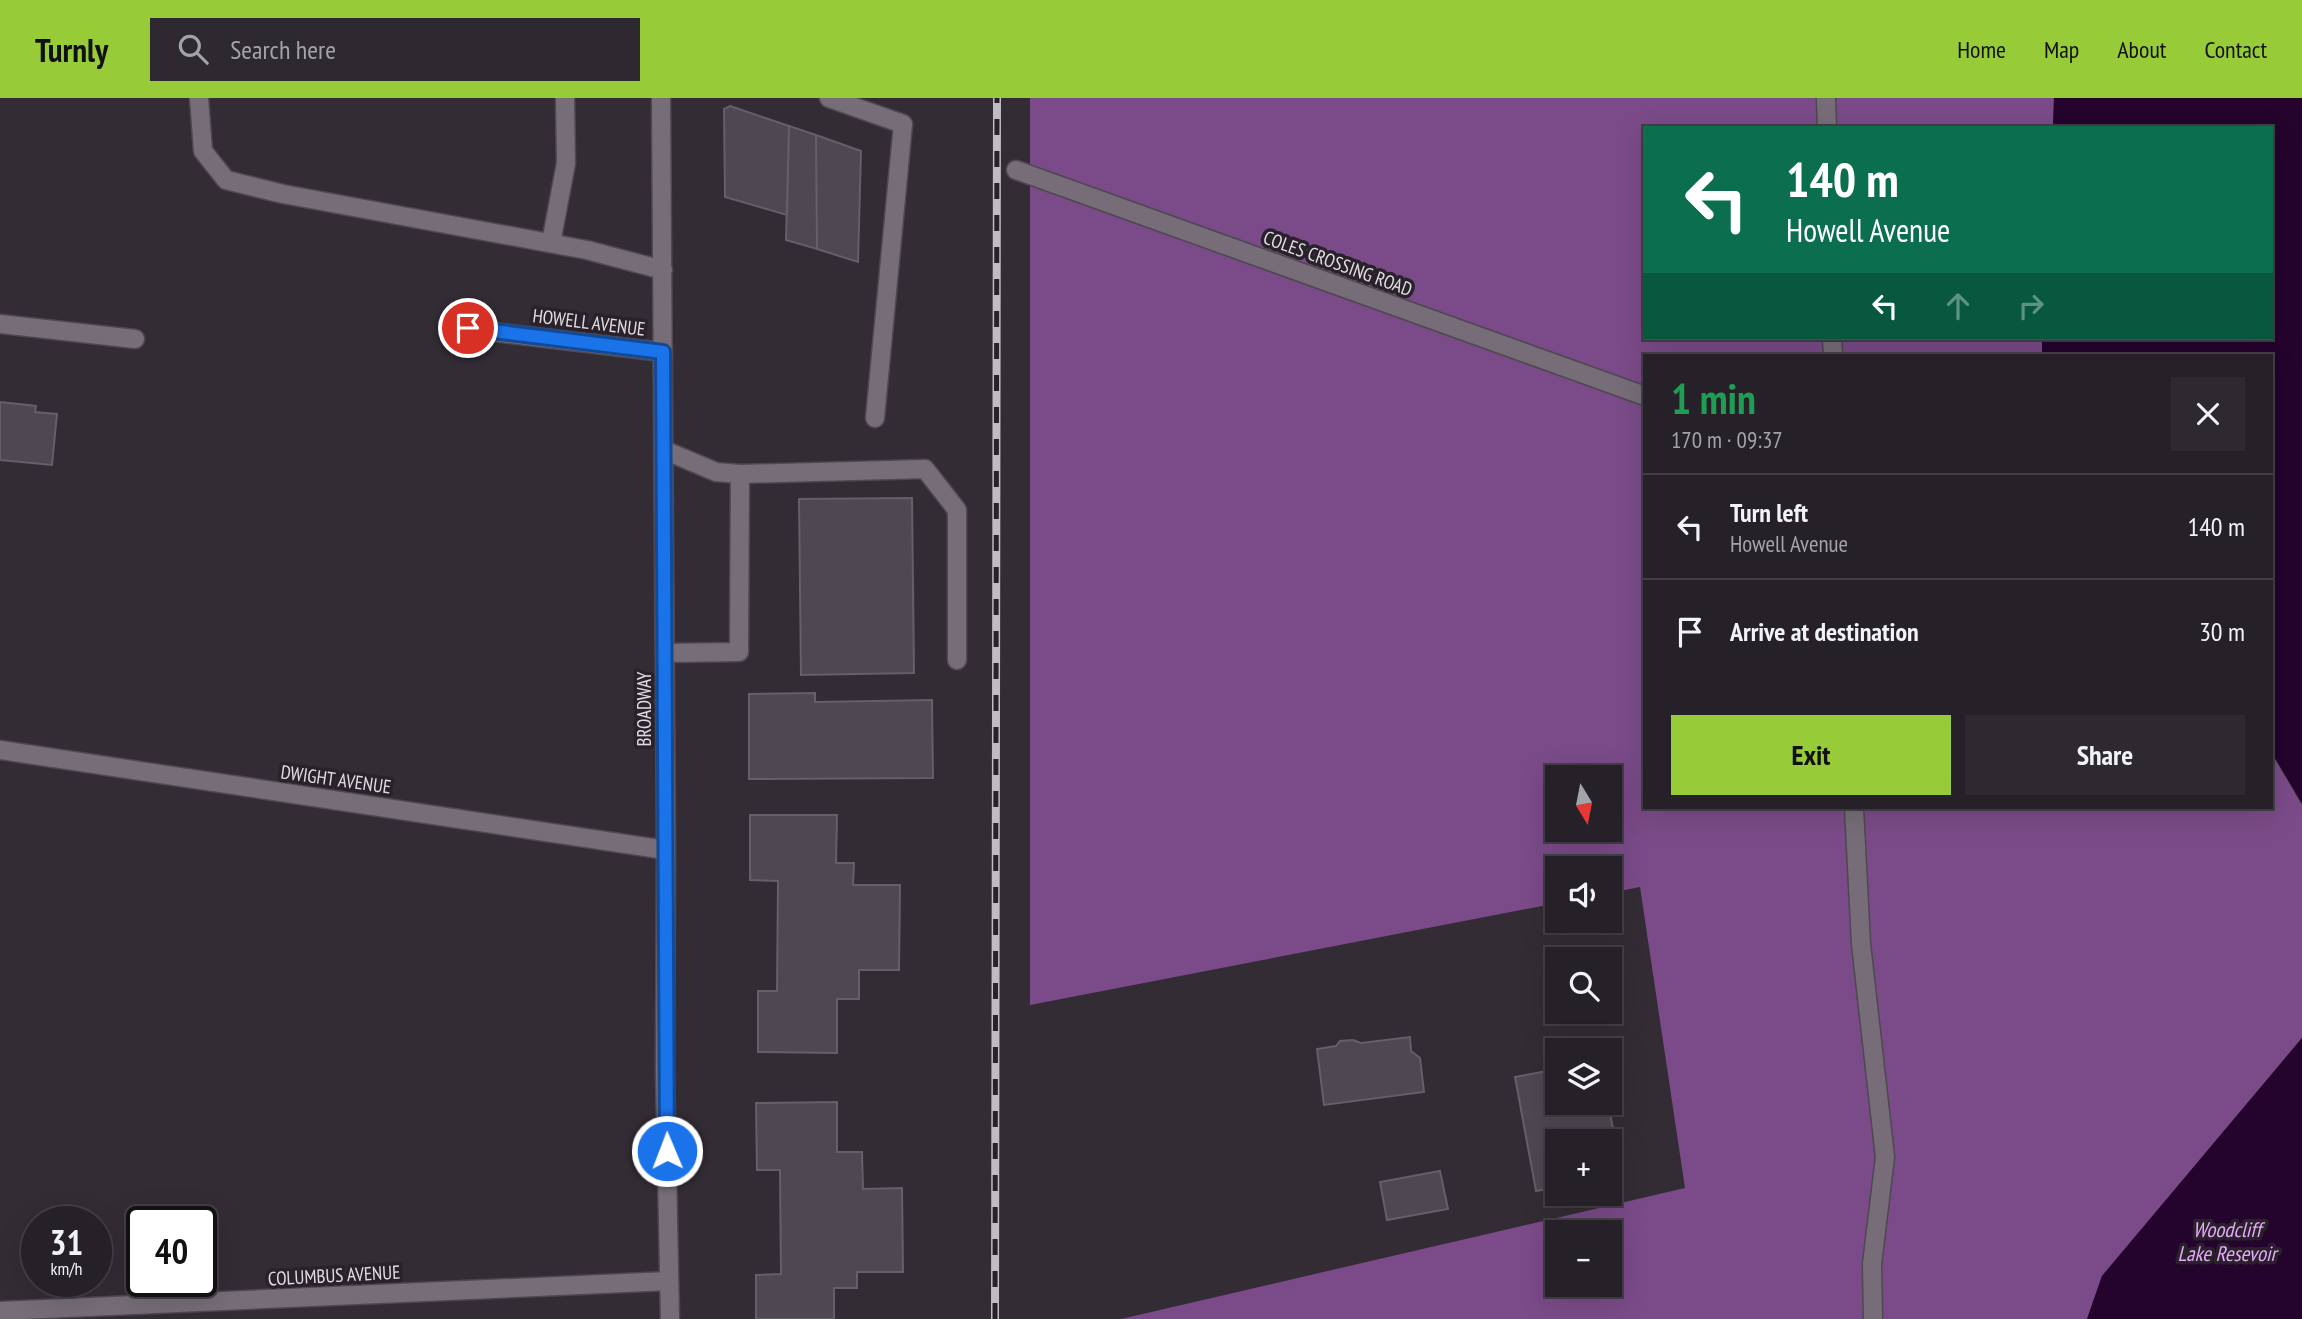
<!DOCTYPE html>
<html lang="en">
<head>
<meta charset="utf-8">
<style>
	body { margin:0; font-family:"PT Sans Narrow",sans-serif; background:#2e2930; color:#f1f3f6; height:100vh; display:flex; flex-direction:column; font-size:26px; white-space:nowrap }
	* { box-sizing:border-box; margin:0 }
	p { font-size:23px; color:#a4a3a8 }
	.icon { flex:none; width:38px; height:38px; fill:none; stroke:currentColor; stroke-width:2; stroke-linecap:round; stroke-linejoin:round }
	.map { position:relative; flex:1; overflow:hidden }
	.drawer { position:absolute; left:1643px; top:256px; width:630px; height:455px; display:flex; flex-direction:column; background:#262128; border-radius:0px; box-shadow:0 7px 28px #0002,0 0 0 2px #423e45 }
	.drawer>* { flex:none }
	.banner { position:absolute; left:1643px; top:28px; width:630px; height:214px; border-radius:0px; box-shadow:0 7px 28px #0002,0 0 0 2px #423e45; background:#0b6e4f; color:#fff; overflow:hidden }
	.needle { width:46px; rotate:170deg }
	.tools { position:absolute; left:1545px; top:667px; display:grid; gap:14px }
	.tools a { display:grid; place-items:center; width:77px; height:77px; border-radius:0px; background:#262128; box-shadow:0 7px 28px #0002,0 0 0 2px #423e45; font-size:35px }
	.speed { position:absolute; left:21px; top:1108px; display:flex; gap:14px; font-size:35px; font-weight:700; text-align:center }
	.speed>* { display:grid; place-content:center; width:91px; height:91px; border-radius:50%; background:#262128; box-shadow:0 7px 28px #0002,0 0 0 2px #423e45; line-height:1 }
	.speed small { font-size:18px; font-weight:400 }
	.speed .limit { border:4px solid #111; border-radius:10px; background:#fff; color:#111 }
	.pin { position:absolute; display:grid; place-items:center; width:60px; height:60px; color:#fff; margin:-30px; border:4px solid #fff; border-radius:50%; box-shadow:0 2px 7px #0007 }
	.me { position:absolute; width:77px; margin:-38px; rotate:359deg; stroke-linejoin:round; filter:drop-shadow(0 0 5px #0008) }
	.turn { display:flex; align-items:center; gap:24px; height:147px; padding:0 28px; font-size:32px }
	.turn .icon { width:91px; height:91px; stroke-width:2.5 }
	.turn b { display:block; font-size:49px; line-height:60px }
	.lanes { display:flex; align-items:center; height:66px; padding:0 28px; background:#0003; justify-content:center; gap:35px; direction:ltr }
	.lanes .off { opacity:.35 }
	.round { display:grid; place-items:center; flex:none; width:74px; height:74px; border-radius:0px; background:#2e2930 }
	.headline { display:flex; align-items:center; justify-content:space-between; height:119px; padding:0 28px }
	h1 { font-size:42px; font-weight:700; line-height:52px; color:#1e9e55 }
	.button { display:flex; gap:14px; margin-top:auto; padding:14px 28px }
	.button a { flex:1; height:80px; border-radius:0px; background:#97cb38; color:#111; font-size:28px; font-weight:700; line-height:80px; text-align:center }
	.button a+a { background:#2e2930; color:#f1f3f6 }
	ul { padding:0; list-style:none }
	li { display:flex; align-items:center; gap:21px; height:105px; padding:0 28px; border-top:2px solid #423e45 }
	li div { flex:1 }
	li b { display:block; font-size:26px }
	li em { font-style:normal }
	header { display:flex; align-items:center; gap:42px; box-sizing:border-box; height:98px; padding:0 35px; background:#97cb38; color:#111 }
	header strong { font-size:33px }
	nav { display:flex; gap:38px; margin-inline-start:auto; font-size:24px }
	.search { width:490px; height:63px; background:#2e2930; display:flex; align-items:center; gap:18px; box-sizing:border-box; padding:0 24px; border-radius:0px; color:#a4a3a8; font-size:26px }
	.map>svg:first-child { display:block }
	.forest { fill:#7a4b88; fill-rule:evenodd }
	.water { fill:#24032d }
	.building { fill:#4f4751; stroke:#665e69; stroke-width:2 }
	.lines { fill:none; stroke-linecap:round; stroke-linejoin:round }
	.minor-casing { stroke:#4e4850; stroke-width:21 }
	.minor { stroke:#766d78; stroke-width:18 }
	.rail-casing { stroke:#c1bcc3; stroke-width:8 }
	.rail { stroke:#29222b; stroke-width:5; stroke-dasharray:16; stroke-linecap:butt }
	.route-casing { stroke:#114b97; stroke-width:18 }
	.route { stroke:#1a73e8; stroke-width:12 }
	.labels { text-anchor:middle; stroke-width:7; stroke-linejoin:round; paint-order:stroke }
	.street-label { font-size:19px; fill:#e0dbe1; stroke:#29222b }
	.water-label { font-size:21px; font-style:italic; fill:#e9a7fe; stroke:#29222b }
</style>
</head>
<body>
<header>
<strong>Turnly</strong>
<div class="search"><svg class="icon" aria-label="search" viewBox="0 0 24 24"><circle cx="10" cy="10" r="6"/><path d="M15 15l6 6"/></svg>Search here</div>
<nav><a>Home</a><a>Map</a><a>About</a><a>Contact</a></nav>
</header>
<div class="map">
<svg width="2302" height="1221" viewBox="0 0 2302 1221">
	<rect width="100%" height="100%" fill="#332c35"/>
	<!-- forest -->
	<path class="forest" d="M1030 0H2054L2053 30H1645V240H2042V257H1645V709H2272V656L2302 707V940L2102 1178 2087 1221H1121L1685 1090 1640 789 1610 795V770H1558L1557 805 1030 907ZM1558 679H1610V732H1558ZM1558 1134H1610V1186H1558Z"/>
	<!-- water -->
	<path class="water" d="M2054 0H2302V705L2272 655V257H2042V240H2272V30H2053Z
		M2302 940V1221H2087L2102 1178Z"/>
	<!-- building -->
	<path class="building" d="M730 8 789 28 787 117 725 99 724 11Z
		M789 28 816 37 817 151 786 142Z
		M816 37 861 53 858 164 817 151Z
		M0 304 36 308 35 314 57 316 52 367 0 362Z
		M912 400 914 575 801 577 799 401Z
		M815 595V604L932 602 933 680 749 681V596Z
		M750 717H837L836 765H854L853 787H900L899 872H859V901H837V955L758 954V893H777L778 783 750 782Z
		M1410 939 1411 953 1420 960 1424 994 1324 1007 1317 951 1336 948 1340 943 1353 942 1361 945Z
		M1558 971V1004H1608L1615 1041 1602 1043H1558V1089L1536 1093 1515 979Z
		M837 1004V1054H862L863 1091 902 1090 903 1174H857V1190H834V1221H756V1177L781 1176 780 1072H757L756 1005Z
		M1440 1073 1448 1111 1387 1122 1380 1084Z"/>
	<g class="lines">
		<!-- minor casing -->
		<g class="minor-casing">
			<path id="minor" d="M199 0 203 53 226 82 283 96 587 152 663 172
				M661 0 666 752 665 974 670 1221
				M829 0 903 26 875 320
				M1826 0 1827 30
				M1016 72 1645 298
				M551 145 566 65 565 0
				M0 226 135 241
				M468 231 663 254
				M1832 240 1833 257
				M664 352 716 374 740 376 925 371 957 412V562
				M665 555 739 554 740 376
				M0 652 666 752
				M1854 709 1861 846 1885 1059 1872 1166 1873 1221
				M0 1213 669 1183"/>
		</g>
		<!-- minor -->
		<use href="#minor" class="minor"/>
		<!-- rail casing -->
		<g class="rail-casing">
			<path id="rail" d="M995 1221 997 0"/>
		</g>
		<!-- rail -->
		<use href="#rail" class="rail"/>
	</g>
	<g class="lines">
		<!-- route casing -->
		<g class="route-casing">
			<path id="route" d="M468 230 663 254 667 1053"/>
		</g>
		<!-- route -->
		<use href="#route" class="route"/>
	</g>
	<g class="labels">
		<!-- street labels -->
		<g class="street-label">
			<text transform="translate(1338 165) rotate(20)" y="7">COLES CROSSING ROAD</text>
			<text transform="translate(589 224) rotate(7)" y="7">HOWELL AVENUE</text>
			<text transform="translate(644 611) rotate(-90)" y="7">BROADWAY</text>
			<text transform="translate(336 681) rotate(8)" y="7">DWIGHT AVENUE</text>
			<text transform="translate(334 1177) rotate(-3)" y="7">COLUMBUS AVENUE</text>
		</g>
		<!-- water labels -->
		<g class="water-label">
			<text x="2227" y="1139">Woodcliff<tspan x="2227" dy="24">Lake Resevoir</tspan></text>
		</g>
	</g>
</svg>
<div class="tools">
<a><svg class="needle" viewBox="-14 -14 28 28"><path d="M0-13l5 13h-10z" fill="#e53935"/><path d="M0 13l5-13h-10z" fill="#a4a3a8"/></svg></a>
<a><svg class="icon" aria-label="sound" viewBox="0 0 24 24"><path d="M4 9h4l5-4v14l-5-4H4zM17 9q2 3 0 6"/></svg></a>
<a><svg class="icon" aria-label="search" viewBox="0 0 24 24"><circle cx="10" cy="10" r="6"/><path d="M15 15l6 6"/></svg></a>
<a><svg class="icon" aria-label="layers" viewBox="0 0 24 24"><path d="M12 4l9 5-9 5-9-5zM3 14l9 5 9-5"/></svg></a>
<a>+</a>
<a>−</a>
</div>
<div class="speed"><div>31<small>km/h</small></div><div class="limit">40</div></div>
<div class="pin" style="left:468px;top:230px;background:#d93025"><svg class="icon" aria-label="arrive" viewBox="0 0 24 24"><path d="M6 21V4h12l-3 4 3 4H6"/></svg></div>
<svg class="me" style="left:667px;top:1053px" viewBox="-20 -20 40 40"><circle r="17" fill="#1a73e8" stroke="#fff" stroke-width="3"/><path d="M0-11L8 9 0 5-8 9z" fill="#fff"/></svg>
<div class="banner">
<div class="turn"><svg class="icon" aria-label="left" viewBox="0 0 24 24"><path d="M17 20v-9H6M10 6l-5 5 5 5"/></svg><div><b>140 m</b>Howell Avenue</div></div>
<div class="lanes"><svg class="icon" aria-label="left" viewBox="0 0 24 24"><path d="M17 20v-9H6M10 6l-5 5 5 5"/></svg><svg class="icon off" aria-label="ahead" viewBox="0 0 24 24"><path d="M12 20V5M6 11l6-6 6 6"/></svg><svg class="icon off" aria-label="right" viewBox="0 0 24 24"><path d="M7 20v-9h11M14 6l5 5-5 5"/></svg></div>
</div>
<section class="drawer">
<div class="headline"><div><h1>1 min</h1><p>170 m · 09:37</p></div><a class="round"><svg class="icon" aria-label="close" viewBox="0 0 24 24"><path d="M6 6l12 12M18 6L6 18"/></svg></a></div>
<ul>
<li><svg class="icon" aria-label="left" viewBox="0 0 24 24"><path d="M17 20v-9H6M10 6l-5 5 5 5"/></svg><div><b>Turn left</b><p>Howell Avenue</p></div><em>140 m</em></li>
<li><svg class="icon" aria-label="arrive" viewBox="0 0 24 24"><path d="M6 21V4h12l-3 4 3 4H6"/></svg><div><b>Arrive at destination</b></div><em>30 m</em></li>
</ul>
<div class="button"><a>Exit</a><a>Share</a></div>
</section>
</div>
</body>
</html>
